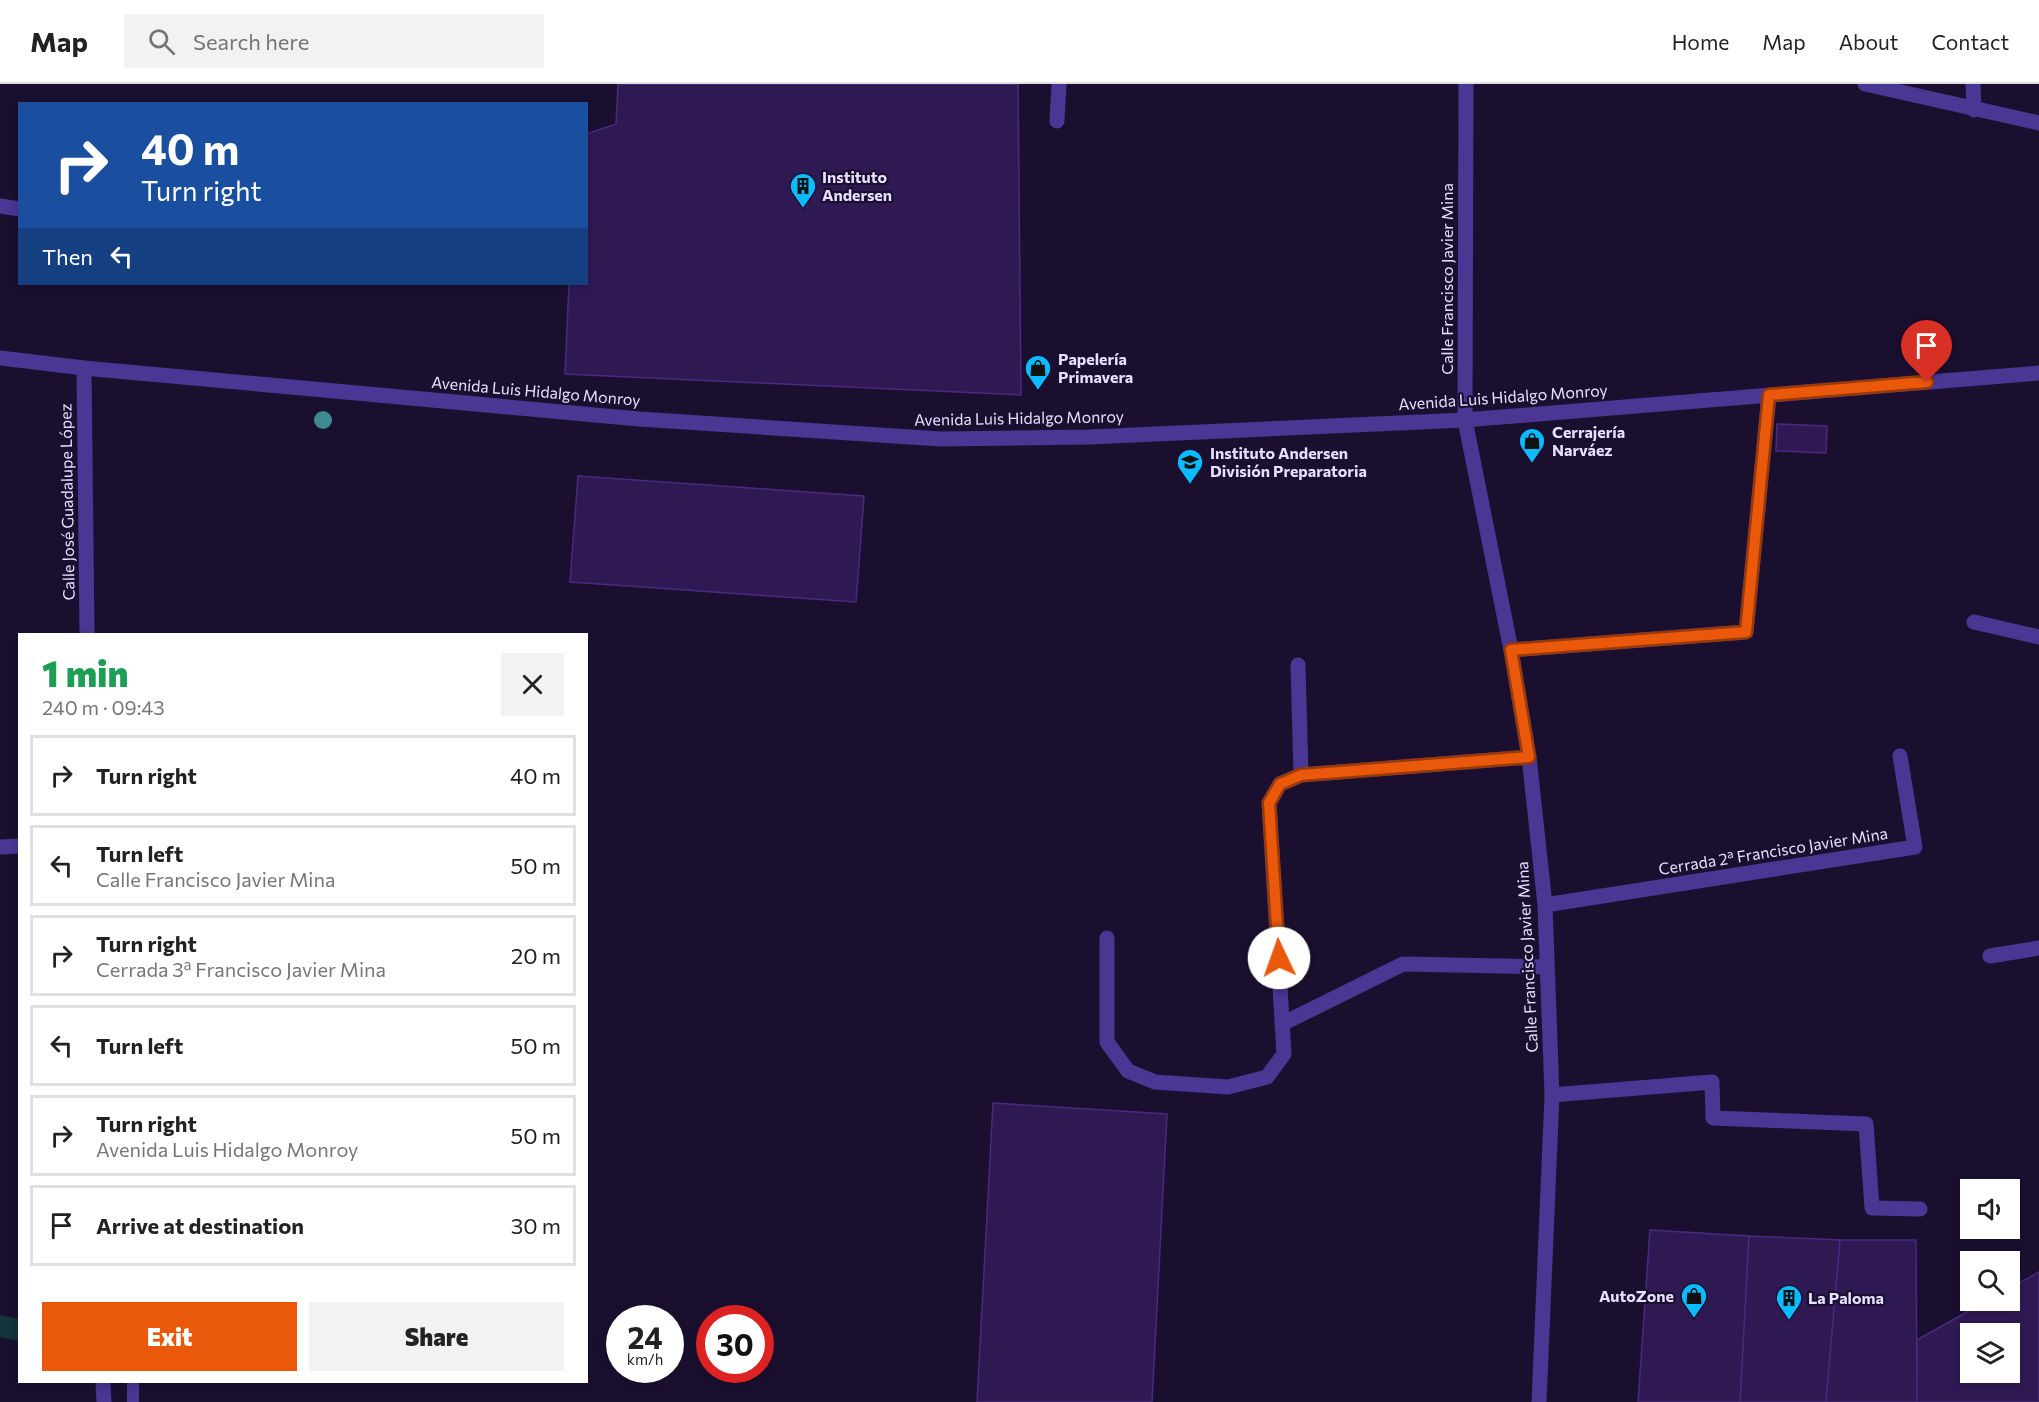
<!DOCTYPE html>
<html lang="en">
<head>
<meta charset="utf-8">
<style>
	body { margin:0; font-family:Commissioner,sans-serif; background:#f2f2f2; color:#222; height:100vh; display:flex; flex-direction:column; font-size:22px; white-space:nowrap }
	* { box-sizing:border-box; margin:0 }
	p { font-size:20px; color:#767676 }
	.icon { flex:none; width:33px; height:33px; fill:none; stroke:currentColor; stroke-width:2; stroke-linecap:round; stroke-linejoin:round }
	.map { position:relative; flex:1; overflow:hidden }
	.panel { position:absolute; left:18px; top:549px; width:570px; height:750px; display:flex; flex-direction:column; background:#fff; border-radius:0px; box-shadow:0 3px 9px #0003 }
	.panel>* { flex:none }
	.top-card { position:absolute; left:18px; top:18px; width:570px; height:183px; border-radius:0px; box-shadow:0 3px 9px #0003; background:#1a4fa0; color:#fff; overflow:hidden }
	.fabs { position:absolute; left:1960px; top:1095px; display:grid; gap:12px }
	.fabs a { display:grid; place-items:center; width:60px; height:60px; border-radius:0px; background:#fff; box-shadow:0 3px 9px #0003; font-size:30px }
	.speed { position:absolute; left:606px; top:1221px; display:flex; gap:12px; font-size:30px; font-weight:700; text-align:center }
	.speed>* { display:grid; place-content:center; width:78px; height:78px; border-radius:50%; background:#fff; box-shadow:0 3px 9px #0003; line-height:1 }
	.speed small { font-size:15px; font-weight:400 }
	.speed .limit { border:9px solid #d22; background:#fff; color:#111 }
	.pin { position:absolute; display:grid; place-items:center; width:51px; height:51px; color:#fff; margin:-62px -26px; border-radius:50% 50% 50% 0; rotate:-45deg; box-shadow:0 0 6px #0007 }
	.pin .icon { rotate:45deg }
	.me { position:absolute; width:66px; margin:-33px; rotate:357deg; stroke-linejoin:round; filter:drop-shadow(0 0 4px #0008) }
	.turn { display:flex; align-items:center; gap:21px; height:126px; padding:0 24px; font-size:27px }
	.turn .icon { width:78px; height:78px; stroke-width:2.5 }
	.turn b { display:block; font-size:42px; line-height:51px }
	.then { display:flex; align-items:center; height:57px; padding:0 24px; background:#0003; gap:12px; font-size:22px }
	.round { display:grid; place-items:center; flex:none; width:63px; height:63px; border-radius:0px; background:#f2f2f2 }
	.summary { display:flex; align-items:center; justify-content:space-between; height:102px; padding:0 24px }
	h1 { font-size:36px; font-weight:800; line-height:45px; color:#1e9e55 }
	.button { display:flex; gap:12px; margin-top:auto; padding:12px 24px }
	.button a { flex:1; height:69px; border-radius:0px; background:#ea580c; color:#fff; font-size:24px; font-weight:800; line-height:69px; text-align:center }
	.button a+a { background:#f2f2f2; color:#222 }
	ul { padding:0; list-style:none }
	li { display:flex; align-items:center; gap:18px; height:81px; margin:0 12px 9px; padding:0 12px; border:3px solid #e0e0e0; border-radius:0px }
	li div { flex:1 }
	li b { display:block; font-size:22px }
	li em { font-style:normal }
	header { display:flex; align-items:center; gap:36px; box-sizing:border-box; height:84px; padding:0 30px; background:#fff; border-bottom:2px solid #e0e0e0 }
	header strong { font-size:28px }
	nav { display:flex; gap:33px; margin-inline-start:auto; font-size:21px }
	.search { width:420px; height:54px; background:#f2f2f2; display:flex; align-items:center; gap:15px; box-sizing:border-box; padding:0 21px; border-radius:0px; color:#767676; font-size:22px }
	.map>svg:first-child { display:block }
	.green { fill:#11353a }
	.building { fill:#2f1953; stroke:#4a2981; stroke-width:1.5; fill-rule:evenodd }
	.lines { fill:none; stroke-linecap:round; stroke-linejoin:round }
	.service { stroke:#4a3693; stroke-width:12 }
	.minor { stroke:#4a3693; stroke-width:15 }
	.tertiary { stroke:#4a3693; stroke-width:15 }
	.tree { fill:#3f8992 }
	.route-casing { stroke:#983908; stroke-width:15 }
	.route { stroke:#ea580c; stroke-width:10 }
	.labels { text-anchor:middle; stroke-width:4.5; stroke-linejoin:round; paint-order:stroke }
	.poi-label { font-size:16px; font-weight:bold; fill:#e8deff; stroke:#1b0f30; text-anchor:start }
	.street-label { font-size:16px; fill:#e8deff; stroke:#1b0f30 }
</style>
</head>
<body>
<header>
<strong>Map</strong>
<div class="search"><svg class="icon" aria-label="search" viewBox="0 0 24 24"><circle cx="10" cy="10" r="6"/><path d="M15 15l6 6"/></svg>Search here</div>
<nav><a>Home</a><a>Map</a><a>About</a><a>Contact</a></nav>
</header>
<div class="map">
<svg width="2039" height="1318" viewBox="0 0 2039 1318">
	<rect width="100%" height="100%" fill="#1b0f30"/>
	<!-- green -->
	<path class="green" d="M0 1231 19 1235V1257L0 1253Z"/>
	<!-- building -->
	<path class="building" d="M618 0H1018L1021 311 565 290 569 200H586V50L616 40Z
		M1777 340 1827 342 1826 369 1776 367Z
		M578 392 864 412 856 518 570 498Z
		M993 1019 1167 1030 1152 1318H977Z
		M1650 1146 1749 1152 1740 1318H1638Z
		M1749 1152 1840 1156 1826 1318H1740Z
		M1840 1156H1916L1917 1318H1826Z
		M2039 1188V1318H1917V1256L1988 1216H2010V1204ZM1971 1250H2010V1288H1971Z"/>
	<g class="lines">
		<!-- service -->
		<path class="service" d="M133 1298V1318"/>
		<!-- minor -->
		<path class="minor" d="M1466 0 1465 336 1511 566 1529 673 1545 821 1552 1011 1539 1318
			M1973 0 1974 26
			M1057 37 1059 0
			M0 122 20 125
			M84 284 87 550
			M1974 538 2039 553
			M1511 566 1746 548 1769 311
			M1298 581 1301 691
			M0 763 20 762
			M1545 821 1915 763 1900 672
			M1107 854V958L1128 987 1155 998 1228 1003 1267 993 1284 970 1269 719 1280 700 1301 691 1529 673
			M1990 872 2039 864
			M1282 940 1403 880 1547 883
			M1552 1011 1712 998 1713 1034 1866 1040 1872 1124 1920 1125
			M103 1298 104 1318"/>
		<!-- tertiary -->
		<path class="tertiary" d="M1865 0 2039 39
			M0 274 84 284 639 335 940 355 1090 353 1465 336 2039 289"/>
	</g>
	<!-- trees -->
	<circle class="tree" cx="323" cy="336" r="9"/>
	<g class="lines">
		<!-- route casing -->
		<g class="route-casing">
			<path id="route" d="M1279 874 1269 719 1280 700 1301 691 1529 673 1511 566 1746 548 1769 311 1927 298"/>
		</g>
		<!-- route -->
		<use href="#route" class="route"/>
	</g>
	<!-- icons -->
	<defs>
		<g id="building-pin" transform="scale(1.35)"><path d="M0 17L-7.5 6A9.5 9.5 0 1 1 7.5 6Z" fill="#0abbff" stroke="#1b0f30"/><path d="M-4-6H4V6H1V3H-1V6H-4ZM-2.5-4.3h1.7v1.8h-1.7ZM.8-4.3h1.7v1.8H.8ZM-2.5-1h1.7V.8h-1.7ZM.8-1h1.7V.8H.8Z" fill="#111"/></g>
		<g id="shop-pin" transform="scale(1.35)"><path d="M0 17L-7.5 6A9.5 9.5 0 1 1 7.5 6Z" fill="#0abbff" stroke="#1b0f30"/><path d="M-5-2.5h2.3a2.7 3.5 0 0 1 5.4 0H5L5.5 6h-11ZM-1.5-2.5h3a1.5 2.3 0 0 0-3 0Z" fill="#111"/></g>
		<g id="school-pin" transform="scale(1.35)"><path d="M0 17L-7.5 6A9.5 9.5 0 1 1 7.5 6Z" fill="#0abbff" stroke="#1b0f30"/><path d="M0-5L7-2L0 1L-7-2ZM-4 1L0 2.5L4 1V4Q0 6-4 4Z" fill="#111"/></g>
	</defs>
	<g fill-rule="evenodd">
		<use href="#building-pin" x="803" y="102"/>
		<use href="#shop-pin" x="1038" y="284"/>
		<use href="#shop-pin" x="1532" y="357"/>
		<use href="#school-pin" x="1190" y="378"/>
		<use href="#shop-pin" x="1694" y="1212"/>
		<use href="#building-pin" x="1789" y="1214"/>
	</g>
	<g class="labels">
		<!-- poi labels -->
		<g class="poi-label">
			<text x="822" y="99">Instituto<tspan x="822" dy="18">Andersen</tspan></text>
			<text x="1058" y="281">Papelería<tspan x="1058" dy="18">Primavera</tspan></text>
			<text x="1552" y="354">Cerrajería<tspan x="1552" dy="18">Narváez</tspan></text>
			<text x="1210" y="375">Instituto Andersen<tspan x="1210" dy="18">División Preparatoria</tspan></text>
			<text x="1674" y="1218" text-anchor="end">AutoZone</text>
			<text x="1808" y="1220">La Paloma</text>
		</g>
		<!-- street labels -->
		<g class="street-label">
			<text transform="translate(1447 195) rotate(-90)" y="6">Calle Francisco Javier Mina</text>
			<text transform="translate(536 307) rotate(5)" y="6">Avenida Luis Hidalgo Monroy</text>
			<text transform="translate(1503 313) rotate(-4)" y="6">Avenida Luis Hidalgo Monroy</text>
			<text transform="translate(1019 334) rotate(-1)" y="6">Avenida Luis Hidalgo Monroy</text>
			<text transform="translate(67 418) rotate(-91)" y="6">Calle José Guadalupe López</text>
			<text transform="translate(1773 767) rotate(-9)" y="6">Cerrada 2ª Francisco Javier Mina</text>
			<text transform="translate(1527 873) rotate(-93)" y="6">Calle Francisco Javier Mina</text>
		</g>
	</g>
</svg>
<div class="fabs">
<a><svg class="icon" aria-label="sound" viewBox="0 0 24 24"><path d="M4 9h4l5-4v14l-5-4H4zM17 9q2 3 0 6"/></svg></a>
<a><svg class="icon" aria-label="search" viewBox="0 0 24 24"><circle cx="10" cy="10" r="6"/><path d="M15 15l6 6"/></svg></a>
<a><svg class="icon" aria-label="layers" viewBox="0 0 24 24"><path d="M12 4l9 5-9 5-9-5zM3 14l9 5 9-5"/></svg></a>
</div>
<div class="speed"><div>24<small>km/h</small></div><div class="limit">30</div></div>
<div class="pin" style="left:1927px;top:298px;background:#d93025"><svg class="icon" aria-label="arrive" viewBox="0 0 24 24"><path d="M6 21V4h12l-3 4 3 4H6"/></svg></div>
<svg class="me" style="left:1279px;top:874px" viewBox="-20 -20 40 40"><circle r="19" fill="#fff"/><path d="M0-13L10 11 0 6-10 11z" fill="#ea580c"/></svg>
<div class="top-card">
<div class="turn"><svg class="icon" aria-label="right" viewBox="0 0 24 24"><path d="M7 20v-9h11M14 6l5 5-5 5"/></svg><div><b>40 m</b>Turn right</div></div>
<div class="then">Then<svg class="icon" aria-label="left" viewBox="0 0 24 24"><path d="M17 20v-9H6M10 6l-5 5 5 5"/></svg></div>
</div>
<section class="panel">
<div class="summary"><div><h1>1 min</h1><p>240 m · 09:43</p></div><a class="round"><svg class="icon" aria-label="close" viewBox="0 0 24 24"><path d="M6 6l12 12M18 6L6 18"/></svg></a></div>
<ul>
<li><svg class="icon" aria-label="right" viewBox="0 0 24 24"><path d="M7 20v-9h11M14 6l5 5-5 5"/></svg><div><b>Turn right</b></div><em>40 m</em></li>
<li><svg class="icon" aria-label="left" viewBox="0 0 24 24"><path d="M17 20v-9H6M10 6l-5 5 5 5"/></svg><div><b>Turn left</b><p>Calle Francisco Javier Mina</p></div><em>50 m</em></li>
<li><svg class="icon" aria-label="right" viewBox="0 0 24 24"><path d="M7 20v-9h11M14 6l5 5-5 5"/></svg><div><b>Turn right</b><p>Cerrada 3ª Francisco Javier Mina</p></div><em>20 m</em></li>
<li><svg class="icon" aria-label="left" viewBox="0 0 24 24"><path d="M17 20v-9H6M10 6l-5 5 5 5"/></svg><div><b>Turn left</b></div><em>50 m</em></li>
<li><svg class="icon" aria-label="right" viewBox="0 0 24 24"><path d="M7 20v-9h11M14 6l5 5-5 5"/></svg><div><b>Turn right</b><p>Avenida Luis Hidalgo Monroy</p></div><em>50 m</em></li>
<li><svg class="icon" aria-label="arrive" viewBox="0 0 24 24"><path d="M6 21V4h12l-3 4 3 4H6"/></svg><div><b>Arrive at destination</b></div><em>30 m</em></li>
</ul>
<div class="button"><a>Exit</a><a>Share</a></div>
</section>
</div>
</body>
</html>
